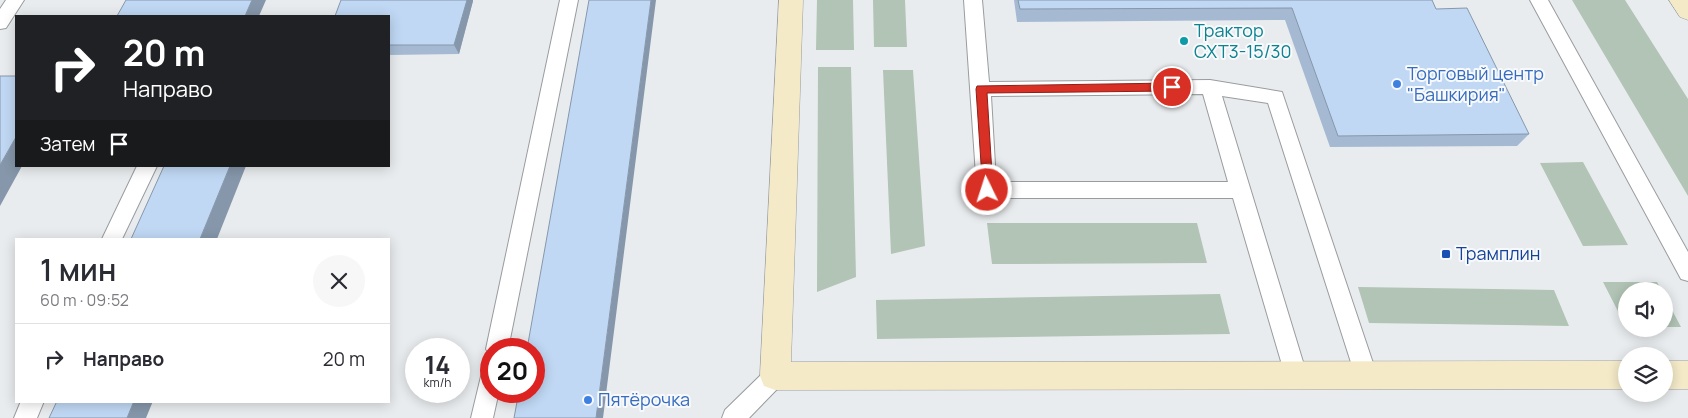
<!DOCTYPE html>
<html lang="ru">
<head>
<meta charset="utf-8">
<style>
	body { margin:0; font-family:Manrope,sans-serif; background:#f7f7f7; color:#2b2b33; height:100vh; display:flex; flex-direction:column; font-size:19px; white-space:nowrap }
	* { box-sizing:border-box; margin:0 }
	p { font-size:16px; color:#7c7c81 }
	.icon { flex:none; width:28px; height:28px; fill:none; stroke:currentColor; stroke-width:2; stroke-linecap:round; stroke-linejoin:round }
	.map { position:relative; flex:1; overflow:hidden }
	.side { position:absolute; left:15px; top:238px; width:375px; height:165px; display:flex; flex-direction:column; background:#fff; border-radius:0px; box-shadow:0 2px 12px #0003 }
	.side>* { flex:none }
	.top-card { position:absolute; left:15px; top:15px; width:375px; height:152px; border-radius:0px; box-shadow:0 2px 12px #0003; background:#202124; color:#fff; overflow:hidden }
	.tools { position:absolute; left:1618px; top:282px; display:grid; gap:10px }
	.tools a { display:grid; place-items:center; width:55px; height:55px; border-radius:50%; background:#fff; box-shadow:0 2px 12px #0003; font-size:25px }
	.speed { position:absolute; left:405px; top:338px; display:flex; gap:10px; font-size:25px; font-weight:700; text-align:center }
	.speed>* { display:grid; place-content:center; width:65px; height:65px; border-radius:50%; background:#fff; box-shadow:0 2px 12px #0003; line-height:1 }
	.speed small { font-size:12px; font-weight:400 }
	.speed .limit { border:8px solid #d22; background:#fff; color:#111 }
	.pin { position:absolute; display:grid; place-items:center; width:42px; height:42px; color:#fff; margin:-21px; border:2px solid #fff; border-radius:50%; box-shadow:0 1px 5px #0007 }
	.me { position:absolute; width:55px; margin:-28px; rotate:356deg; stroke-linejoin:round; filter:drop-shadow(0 0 4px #0008) }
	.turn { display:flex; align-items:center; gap:18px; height:105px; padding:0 25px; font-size:22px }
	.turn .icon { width:65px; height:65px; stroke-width:2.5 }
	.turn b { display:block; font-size:35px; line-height:42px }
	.then { display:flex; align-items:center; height:48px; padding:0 25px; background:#0003; gap:10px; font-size:19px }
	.round { display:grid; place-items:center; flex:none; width:52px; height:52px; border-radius:26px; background:#f7f7f7 }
	.overview { display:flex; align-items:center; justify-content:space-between; height:85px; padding:0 25px }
	h1 { font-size:30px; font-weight:600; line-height:38px }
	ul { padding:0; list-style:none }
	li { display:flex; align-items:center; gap:15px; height:70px; padding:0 25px; border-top:1px solid #e1e1e2 }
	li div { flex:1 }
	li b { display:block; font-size:19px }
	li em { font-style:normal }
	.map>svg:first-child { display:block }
	.green { fill:#b1c4b5 }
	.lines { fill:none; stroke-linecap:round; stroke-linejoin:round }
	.lane-casing { stroke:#999c9e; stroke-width:2 }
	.secondary-casing { stroke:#999c9e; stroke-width:1 }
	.lane { fill:#fff; fill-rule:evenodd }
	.secondary { fill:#f4eac8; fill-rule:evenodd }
	.wall { fill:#a5bad2 }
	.shaded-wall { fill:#8697ab }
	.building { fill:#c0d8f4; stroke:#8697ab }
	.route { fill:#d93025; stroke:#8d1f18 }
	.culture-dot { fill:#0f9aa8; stroke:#f7f9fc; stroke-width:2 }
	.shop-dot { fill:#3f7fe0; stroke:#f7f9fc; stroke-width:2 }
	.transit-dot { fill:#1a4fb4; stroke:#f7f9fc; stroke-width:2 }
	.labels { text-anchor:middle; stroke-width:4; stroke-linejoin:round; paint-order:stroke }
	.culture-label { font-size:18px; fill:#0d838f; stroke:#f7f9fc; text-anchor:start }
	.shop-label { font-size:18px; fill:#366cbe; stroke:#f7f9fc; text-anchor:start }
	.transit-label { font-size:18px; fill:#164399; stroke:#f7f9fc; text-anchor:start }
</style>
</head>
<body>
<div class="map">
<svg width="1688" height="418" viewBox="0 0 1688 418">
	<rect width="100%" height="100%" fill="#e9ecee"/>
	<!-- green -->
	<path class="green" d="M817 0H853L854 50H816Z
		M873 0H905L907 47H874Z
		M1572 0H1625L1688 99V196Z
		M818 67H851L856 277 817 292Z
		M883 70H913L925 246 891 254Z
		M1583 162 1628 245 1583 246 1540 163Z
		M987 223H1197L1207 263 992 264Z
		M1603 282H1657L1662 291H1626V327Z
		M1358 287 1554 290 1569 326 1369 323Z
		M1220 294 1230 334 877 339 876 300Z
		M1664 295 1681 327H1664Z"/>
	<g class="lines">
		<!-- lane casing -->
		<g class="lane-casing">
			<path id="lane" d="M6 0H24L6 28 0 29V9Z
				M560 0H578L508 349H491V357L486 349Z
				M964 0H982L989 82 1210 80 1282 92 1377 375 1374 382 1366 385 1358 382 1355 375 1268 103 1222 96 1307 375 1304 382 1296 385 1288 382 1285 375 1233 198H987L980 196 977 190ZM1203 94 1228 182H996L991 96Z
				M1530 0H1548L1688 252V281L1681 279Z
				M137 166H157L122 239H102Z
				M491 365V391H499L493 418H471L483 368Z
				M775 366 783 369 786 376 783 383 749 418H722L725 410 767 369Z
				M21 401H44L37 418H14Z"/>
		</g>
		<!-- secondary casing -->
		<g class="secondary-casing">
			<path id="secondary" d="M779 0H803L791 362 1626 361V389L775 390 764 386 760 376Z
				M1669 0H1688V20L1680 17Z
				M1664 361H1688V389H1664Z"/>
		</g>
		<!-- lane -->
		<use href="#lane" class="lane"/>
		<!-- secondary -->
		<use href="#secondary" class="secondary"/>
	</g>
	<!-- wall -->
	<path class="wall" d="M341 0H473V1L459 54 389 55V16Z
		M1014 0H1432L1436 9 1529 134 1517 146 1330 147 1285 20 1017 22Z"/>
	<!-- shaded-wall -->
	<path class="shaded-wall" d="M252 0H266L259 16H245Z
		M467 0H473V1L459 54 454 45Z
		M651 0H656L603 418H596Z
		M16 137V166H22L0 206V165Z
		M230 166H246L217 239H200Z
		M134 401H153L146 418H127Z"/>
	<!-- building -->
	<path class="building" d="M126 0H252L245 16H117Z
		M341 0H467L454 45H389V16H335Z
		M589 0H651L596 418H514L519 391H534V349H527Z
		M1018 0H1432L1436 9 1467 8 1529 134 1338 136 1292 8 1020 9Z
		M0 76H16V137L0 165Z
		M164 166H230L200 239H131Z
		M57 401H134L127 418H49Z"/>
	<!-- route -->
	<path class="route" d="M1172 83 1177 87 1172 91 987 93 993 190 991 193H983L976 89 977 86Z"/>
	<!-- markers -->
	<circle class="culture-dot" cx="1184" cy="41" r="5"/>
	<g class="shop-dot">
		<circle cx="1397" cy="84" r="5"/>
		<circle cx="588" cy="400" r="5"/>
	</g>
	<rect class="transit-dot" x="1441" y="249" width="10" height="10" rx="2.5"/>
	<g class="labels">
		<!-- culture labels -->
		<g class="culture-label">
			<text x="1194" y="37">Трактор<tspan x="1194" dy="21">СХТ3-15/30</tspan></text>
		</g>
		<!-- shop labels -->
		<g class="shop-label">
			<text x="1407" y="80">Торговый центр<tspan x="1407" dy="21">"Башкирия"</tspan></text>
			<text x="598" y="406">Пятёрочка</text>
		</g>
		<!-- transit labels -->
		<g class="transit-label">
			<text x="1456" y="260">Трамплин</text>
		</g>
	</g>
</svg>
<div class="tools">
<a><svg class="icon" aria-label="sound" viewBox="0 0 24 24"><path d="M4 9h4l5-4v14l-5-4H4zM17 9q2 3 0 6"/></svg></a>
<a><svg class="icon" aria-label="layers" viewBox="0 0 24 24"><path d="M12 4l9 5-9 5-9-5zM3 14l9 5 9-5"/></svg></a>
</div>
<div class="speed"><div>14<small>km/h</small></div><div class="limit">20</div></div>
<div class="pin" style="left:1172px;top:87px;background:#d93025"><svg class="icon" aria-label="arrive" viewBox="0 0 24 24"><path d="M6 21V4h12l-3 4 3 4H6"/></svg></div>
<svg class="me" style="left:987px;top:190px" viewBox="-20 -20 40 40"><circle r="17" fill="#d93025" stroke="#fff" stroke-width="3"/><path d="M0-11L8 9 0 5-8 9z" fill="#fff"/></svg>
<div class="top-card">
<div class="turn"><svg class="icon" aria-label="right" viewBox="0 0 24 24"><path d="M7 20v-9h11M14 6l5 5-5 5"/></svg><div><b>20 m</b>Направо</div></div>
<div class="then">Затем<svg class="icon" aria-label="arrive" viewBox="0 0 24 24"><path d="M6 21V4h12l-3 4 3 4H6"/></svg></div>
</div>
<section class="side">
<div class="overview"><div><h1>1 мин</h1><p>60 m · 09:52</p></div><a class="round"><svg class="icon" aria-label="close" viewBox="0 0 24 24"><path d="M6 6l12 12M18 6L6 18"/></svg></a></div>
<ul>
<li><svg class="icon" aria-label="right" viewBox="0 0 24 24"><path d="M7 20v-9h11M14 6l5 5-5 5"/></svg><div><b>Направо</b></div><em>20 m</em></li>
</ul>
</section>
</div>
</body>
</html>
